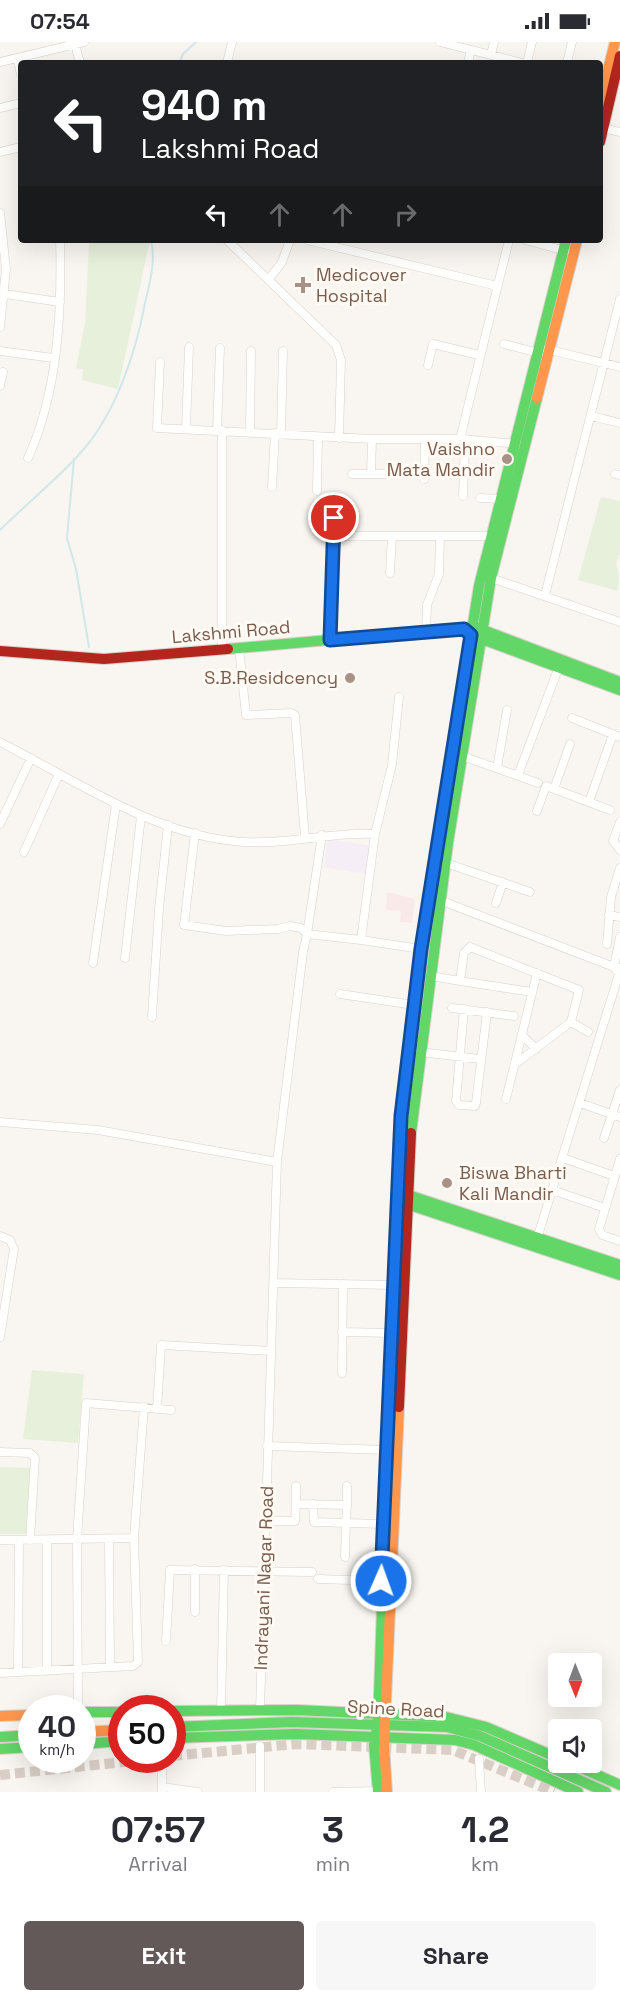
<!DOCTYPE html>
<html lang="en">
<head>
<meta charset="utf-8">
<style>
	body { margin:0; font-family:"Space Grotesk",sans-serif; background:#f7f7f7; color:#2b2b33; height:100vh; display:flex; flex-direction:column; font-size:22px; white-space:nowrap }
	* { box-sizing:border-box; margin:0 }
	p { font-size:20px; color:#7c7c81 }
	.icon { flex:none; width:33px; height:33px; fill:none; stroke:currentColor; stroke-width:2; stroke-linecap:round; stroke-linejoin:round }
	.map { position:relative; height:1750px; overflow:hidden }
	.panel { display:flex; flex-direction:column; background:#fff; flex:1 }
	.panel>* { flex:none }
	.top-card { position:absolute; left:18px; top:18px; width:585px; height:183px; border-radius:6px; box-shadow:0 6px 24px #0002; background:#202124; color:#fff; overflow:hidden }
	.needle { width:39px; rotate:179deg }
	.controls { position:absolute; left:548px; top:1611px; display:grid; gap:12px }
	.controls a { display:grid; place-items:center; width:54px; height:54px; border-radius:6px; background:#fff; box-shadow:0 6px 24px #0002; font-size:30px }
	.speed { position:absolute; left:18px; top:1653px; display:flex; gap:12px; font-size:30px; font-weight:700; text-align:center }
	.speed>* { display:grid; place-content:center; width:78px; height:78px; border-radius:50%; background:#fff; box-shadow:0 6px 24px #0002; line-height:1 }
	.speed small { font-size:15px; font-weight:400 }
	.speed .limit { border:9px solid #d22; background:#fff; color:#111 }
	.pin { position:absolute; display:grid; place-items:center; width:51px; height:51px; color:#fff; margin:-26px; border:3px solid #fff; border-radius:50%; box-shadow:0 2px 6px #0007 }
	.me { position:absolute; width:66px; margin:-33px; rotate:2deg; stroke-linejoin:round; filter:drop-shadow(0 0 4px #0008) }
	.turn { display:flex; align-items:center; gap:21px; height:126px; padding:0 24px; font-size:27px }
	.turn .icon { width:78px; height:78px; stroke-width:2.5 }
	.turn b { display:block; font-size:42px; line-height:51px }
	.lanes { display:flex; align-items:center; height:57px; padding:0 24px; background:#0003; justify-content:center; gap:30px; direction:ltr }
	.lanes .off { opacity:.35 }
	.eta { display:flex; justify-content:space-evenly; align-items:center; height:102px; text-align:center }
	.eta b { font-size:36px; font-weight:800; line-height:42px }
	.cta { display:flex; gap:12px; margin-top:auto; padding:12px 24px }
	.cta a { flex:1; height:69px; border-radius:6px; background:#625958; color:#fff; font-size:24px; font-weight:800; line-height:69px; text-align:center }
	.cta a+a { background:#f7f7f7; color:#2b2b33 }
	.status { display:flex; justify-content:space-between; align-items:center; height:42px; padding:0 30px; background:#fff; direction:ltr }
	.status svg { height:16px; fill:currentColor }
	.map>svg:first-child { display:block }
	.education { fill:#f6eef6 }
	.medical { fill:#fae9e9 }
	.green { fill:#e7f0db }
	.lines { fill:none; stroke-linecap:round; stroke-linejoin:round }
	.stream { stroke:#d0e8ea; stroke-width:2 }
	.secondary-tunnel { stroke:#d9cfc7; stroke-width:10; stroke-dasharray:10 5; stroke-linecap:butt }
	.street-casing { stroke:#d7d1cb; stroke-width:9 }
	.fast-casing { stroke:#d9d2cb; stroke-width:12 }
	.slow-casing { stroke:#d9d2cb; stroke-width:12 }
	.jam-casing { stroke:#d9d2cb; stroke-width:12 }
	.street { stroke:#fefefd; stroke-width:8 }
	.fast { stroke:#63d668; stroke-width:10 }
	.slow { stroke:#ff974d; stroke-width:10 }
	.jam { stroke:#b3261e; stroke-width:10 }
	.route-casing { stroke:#114b97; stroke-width:15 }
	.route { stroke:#1a73e8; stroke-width:10 }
	.poi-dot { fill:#a69286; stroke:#fffaf3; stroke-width:2 }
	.labels { text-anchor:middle; stroke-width:6; stroke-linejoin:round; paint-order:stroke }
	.poi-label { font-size:18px; fill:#7a5c4d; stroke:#fffaf3; text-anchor:start }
	.street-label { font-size:18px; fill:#7a5c4d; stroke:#fffaf3 }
</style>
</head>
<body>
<div class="status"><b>07:54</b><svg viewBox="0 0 49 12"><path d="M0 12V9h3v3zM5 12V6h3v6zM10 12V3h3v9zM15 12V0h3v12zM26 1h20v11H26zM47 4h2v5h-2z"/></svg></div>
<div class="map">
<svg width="620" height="1750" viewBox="0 0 620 1750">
	<rect width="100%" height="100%" fill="#f9f5f0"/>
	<!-- education -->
	<path class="education" d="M328 797 370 804 366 832 324 825Z"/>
	<!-- medical -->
	<path class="medical" d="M387 850 415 857 412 881 400 880 401 869 386 868Z"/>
	<!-- green -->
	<path class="green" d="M118 198H150L118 347 82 338 83 327 76 326 85 281 89 201Z
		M601 455 620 459V512L616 521 619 535 618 549 578 538Z
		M32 1328 84 1332 78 1401 23 1397Z
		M0 1425 31 1426 27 1492H0Z"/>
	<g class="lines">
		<!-- stream -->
		<path class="stream" d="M179 21 183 12 196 0
			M74 417 67 496 76 527 89 605
			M0 488C27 461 58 437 83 408 116 370 136 310 145 261 150 240 156 219 151 198"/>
		<!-- secondary-tunnel -->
		<path class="secondary-tunnel" d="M172 1714 296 1702 453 1708 554 1750
			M0 1733 143 1718"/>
		<!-- street casing -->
		<g class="street-casing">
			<path id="street" d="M440 0 522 21
				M75 2 80 21
				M491 13 494 0
				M17 16 21 32
				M0 20 84 0
				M227 21 232 0
				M468 21 471 8
				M527 21 532 0
				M567 21 572 0
				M0 66 21 61
				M603 86 620 90
				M0 110 21 105
				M0 171 6 227 0 285
				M227 198 336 303 341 318 339 396
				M307 198 497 244
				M525 198 566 209
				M269 237 282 220 290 198
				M5 252 60 260
				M504 302 539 311
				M546 307 620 325
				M0 309 53 316
				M160 320 157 386 372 397H460L519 402
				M428 323 433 302 479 313
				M0 344 3 330
				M591 374 620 381
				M186 387 189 305
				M217 388 220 306
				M250 390 251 309
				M281 392 283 309
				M460 397 509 198
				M28 416C58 350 62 270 60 198
				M352 432H393
				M371 432 372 397
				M615 432 620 433
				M424 437 425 397
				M272 445 275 391
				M317 449 318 395
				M463 454 465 397
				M480 456 500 457
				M334 494H491
				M390 531 392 494
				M491 536 620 580
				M545 553 620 257
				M426 591 427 563 439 532 440 494
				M330 598 334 458
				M239 606 246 673 291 671 295 673 305 795
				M222 608V388
				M399 655 392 723 375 792 361 898 421 907
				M572 676 620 695
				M0 700C77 739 154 794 243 800 284 803 331 790 375 792
				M462 714 538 741
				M497 726 507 668
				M518 733 560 622
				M554 747 570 702
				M589 760 613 692
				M537 769 546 744 610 768
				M620 780 613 799 620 808
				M0 782 31 716
				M195 791 184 883 226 889 278 887 290 884 301 886 307 892
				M24 810 59 732
				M446 821 530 850
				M429 854 614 925 619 932 536 1200
				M496 861 503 840
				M609 873 620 875
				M307 892 322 793
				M607 902 611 855 620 826
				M125 916 141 774
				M93 921 116 762
				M619 926 614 925 620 895
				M431 934 460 939 464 911 470 905 579 948 571 980 515 1022
				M460 939 532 950
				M340 952 414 963
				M452 966 514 974
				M464 967 456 1059 459 1063 475 1064 476 1061 487 970
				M152 975 159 867 168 783
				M571 980 588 990
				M522 993 536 1007
				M420 1010 480 1017
				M506 1057 537 931
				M580 1061 620 1075
				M0 1080 98 1088 277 1120
				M604 1096 620 1048
				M563 1116 614 1134
				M620 1117 599 1187 602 1193 620 1199
				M552 1148 605 1166
				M0 1194 10 1198 14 1207 0 1295
				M274 1241 394 1243
				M342 1290 392 1291
				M342 1331 343 1242
				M157 1367 161 1303 271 1309
				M267 1404 386 1408
				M0 1410 30 1411 35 1416 30 1498
				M296 1444V1462
				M313 1462 314 1480 346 1481 345 1515
				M347 1463V1444
				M266 1479H295L296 1462 347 1463 346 1481 383 1482
				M134 1496 144 1365
				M109 1497 110 1625
				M0 1498 134 1496 138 1620 133 1624 0 1631
				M318 1537 381 1539
				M195 1570V1527
				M166 1599 170 1528 312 1530
				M47 1629V1498
				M18 1630 19 1498
				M78 1666 77 1497 86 1361 171 1368
				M221 1668 224 1528
				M260 1668 277 1120 303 910 307 892 361 898
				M479 1717 481 1750
				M162 1718V1749
				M162 1745 198 1750
				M260 1750V1704
				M333 1750 378 1749"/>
		</g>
		<!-- fast casing -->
		<g class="fast-casing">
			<path id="fast" d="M475 585 620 640
				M474 594 620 648
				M228 607 472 585
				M410 1001 421 907 479 544 566 198
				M411 1091 448 801 491 536 537 356
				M402 1151 620 1223
				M401 1160 620 1233
				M172 1669 297 1668 446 1675 486 1685 558 1716
				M82 1670H122
				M172 1685 292 1680 447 1685 480 1694 606 1750
				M0 1695 32 1693
				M172 1696 296 1692 455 1698 474 1703 578 1750
				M82 1702 122 1699
				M0 1707 32 1705
				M568 1720 620 1743
				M378 1750 374 1703 378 1681 391 1304"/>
		</g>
		<!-- slow casing -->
		<g class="slow-casing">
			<path id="slow" d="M600 60 615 0
				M537 356 577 198
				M0 1674 32 1673
				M82 1690 122 1688
				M387 1750 384 1703 399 1365"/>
		</g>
		<!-- jam casing -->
		<g class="jam-casing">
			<path id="jam" d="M600 100 620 14
				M0 609 104 617 228 607
				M391 1304 401 1074 410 1001
				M399 1365 411 1091"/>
		</g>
		<!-- street -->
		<use href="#street" class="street"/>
		<!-- fast -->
		<use href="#fast" class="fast"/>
		<!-- slow -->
		<use href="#slow" class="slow"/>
		<!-- jam -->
		<use href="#jam" class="jam"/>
	</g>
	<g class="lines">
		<!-- route casing -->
		<g class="route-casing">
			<path id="route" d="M334 476 330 598 464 587 471 593 421 907 401 1074 381 1539"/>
		</g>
		<!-- route -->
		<use href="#route" class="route"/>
	</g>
	<!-- markers -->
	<g class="poi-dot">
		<path d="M300 234h6v6h6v6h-6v6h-6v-6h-6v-6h6z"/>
		<circle cx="507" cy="417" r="6"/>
		<circle cx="350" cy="636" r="6"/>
		<circle cx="447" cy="1141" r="6"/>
	</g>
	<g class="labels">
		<!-- poi labels -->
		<g class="poi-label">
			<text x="316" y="239">Medicover<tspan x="316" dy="21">Hospital</tspan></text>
			<text x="495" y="413" text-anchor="end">Vaishno<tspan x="495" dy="21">Mata Mandir</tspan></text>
			<text x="338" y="642" text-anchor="end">S.B.Residcency</text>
			<text x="459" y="1137">Biswa Bharti<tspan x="459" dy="21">Kali Mandir</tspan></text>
		</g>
		<!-- street labels -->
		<g class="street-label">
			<text transform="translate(231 590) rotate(-5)" y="6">Lakshmi Road</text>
			<text transform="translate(264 1536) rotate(-88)" y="6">Indrayani Nagar Road</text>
			<text transform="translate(396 1667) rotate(3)" y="6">Spine Road</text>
		</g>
	</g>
</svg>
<div class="controls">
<a><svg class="needle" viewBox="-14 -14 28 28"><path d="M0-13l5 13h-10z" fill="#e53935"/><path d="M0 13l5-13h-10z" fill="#7c7c81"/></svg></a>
<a><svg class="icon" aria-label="sound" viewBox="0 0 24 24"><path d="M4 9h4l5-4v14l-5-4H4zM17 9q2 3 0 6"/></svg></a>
</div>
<div class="speed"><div>40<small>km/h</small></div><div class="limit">50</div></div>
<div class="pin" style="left:334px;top:476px;background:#d93025"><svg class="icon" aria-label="arrive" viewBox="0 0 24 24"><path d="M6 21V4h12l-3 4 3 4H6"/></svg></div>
<svg class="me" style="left:381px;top:1539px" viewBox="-20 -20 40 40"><circle r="17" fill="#1a73e8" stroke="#fff" stroke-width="3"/><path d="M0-11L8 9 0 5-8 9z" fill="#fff"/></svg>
<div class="top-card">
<div class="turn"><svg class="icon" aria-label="left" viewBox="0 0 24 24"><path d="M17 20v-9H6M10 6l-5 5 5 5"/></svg><div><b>940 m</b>Lakshmi Road</div></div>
<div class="lanes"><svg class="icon" aria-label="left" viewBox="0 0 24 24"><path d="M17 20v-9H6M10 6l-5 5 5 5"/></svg><svg class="icon off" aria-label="ahead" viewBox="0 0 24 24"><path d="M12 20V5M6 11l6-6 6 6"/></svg><svg class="icon off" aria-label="ahead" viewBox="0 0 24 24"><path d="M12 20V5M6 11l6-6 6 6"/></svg><svg class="icon off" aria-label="right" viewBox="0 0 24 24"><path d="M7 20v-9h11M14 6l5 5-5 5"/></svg></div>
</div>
</div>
<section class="panel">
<div class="eta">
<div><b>07:57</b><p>Arrival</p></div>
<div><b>3</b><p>min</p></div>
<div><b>1.2</b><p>km</p></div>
</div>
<div class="cta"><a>Exit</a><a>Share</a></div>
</section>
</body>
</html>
